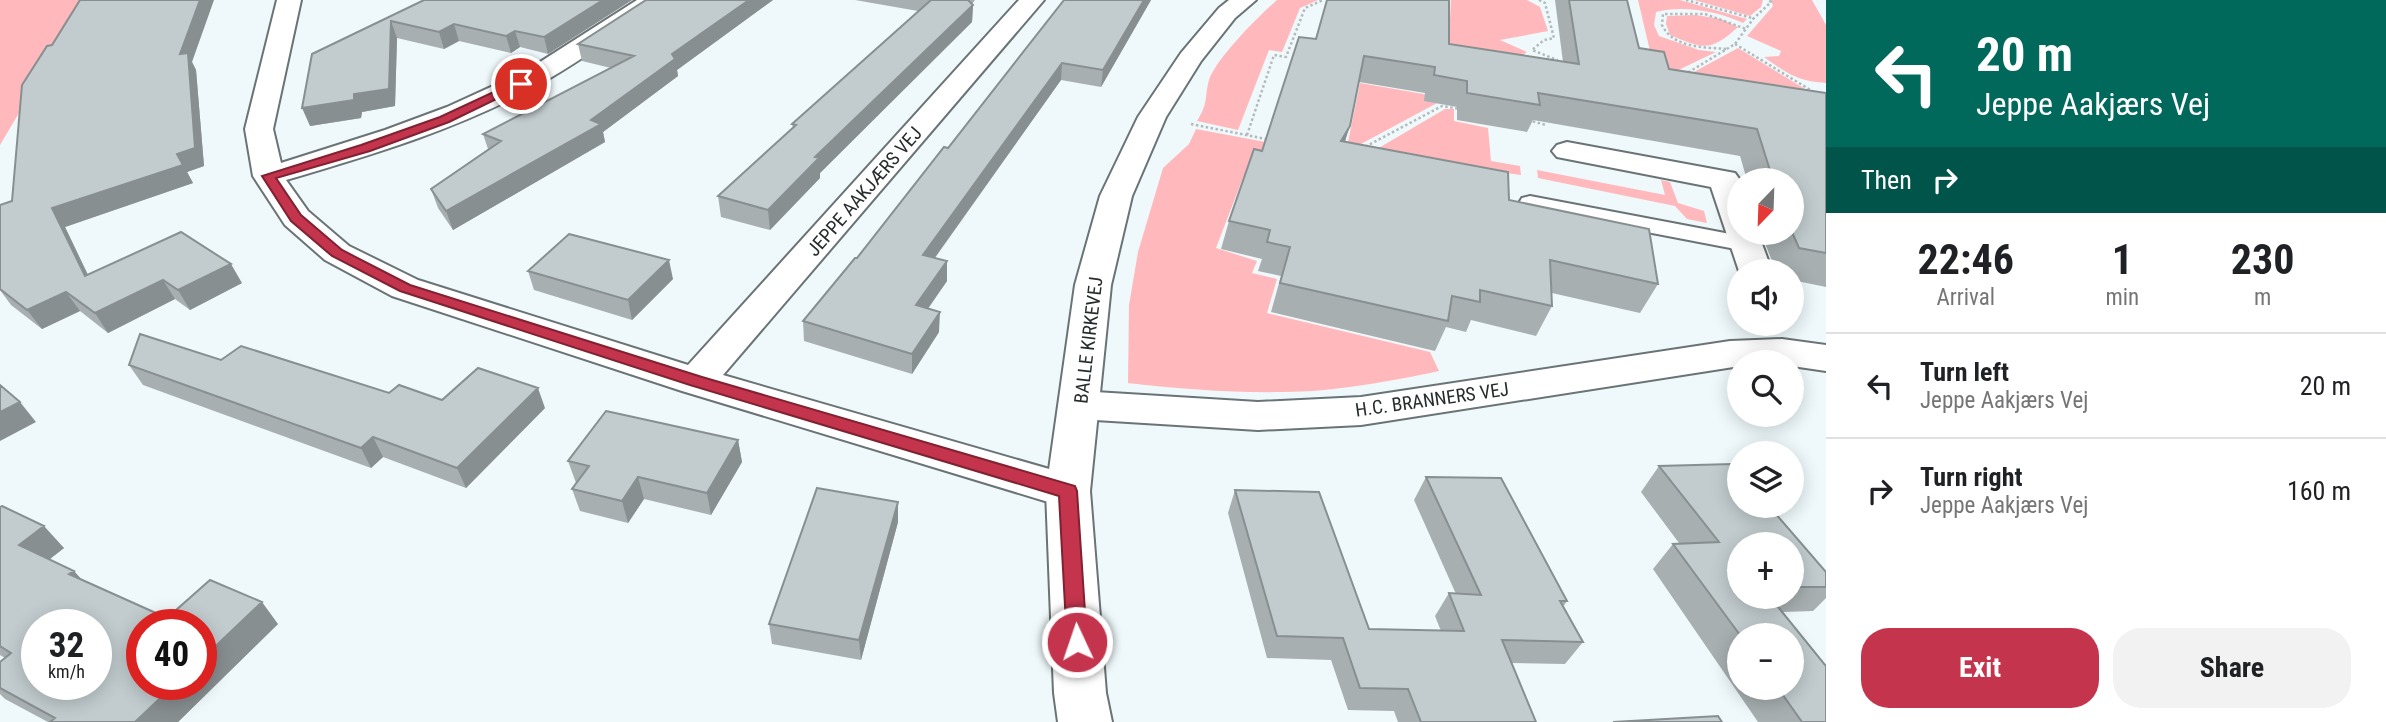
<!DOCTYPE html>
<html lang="en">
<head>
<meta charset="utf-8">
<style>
	body { margin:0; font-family:"Roboto Condensed",sans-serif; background:#f2f2f2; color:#202124; height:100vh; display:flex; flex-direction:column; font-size:26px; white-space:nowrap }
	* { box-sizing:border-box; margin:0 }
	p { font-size:23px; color:#757577 }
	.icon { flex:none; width:38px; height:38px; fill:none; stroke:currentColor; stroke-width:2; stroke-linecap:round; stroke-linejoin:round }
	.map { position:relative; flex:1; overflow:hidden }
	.side { display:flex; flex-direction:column; background:#fff; width:560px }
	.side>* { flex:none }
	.guide { background:#00695c; color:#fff; overflow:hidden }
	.needle { width:46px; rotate:203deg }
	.tools { position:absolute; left:1727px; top:168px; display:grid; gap:14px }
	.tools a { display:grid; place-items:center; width:77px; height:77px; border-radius:50%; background:#fff; box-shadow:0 4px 18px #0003; font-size:35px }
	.speed { position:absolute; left:21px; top:609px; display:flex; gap:14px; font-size:35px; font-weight:700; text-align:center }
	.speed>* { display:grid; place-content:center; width:91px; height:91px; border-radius:50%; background:#fff; box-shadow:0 4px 18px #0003; line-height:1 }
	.speed small { font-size:18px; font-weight:400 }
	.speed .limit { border:10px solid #d22; background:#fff; color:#111 }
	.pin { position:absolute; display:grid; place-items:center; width:60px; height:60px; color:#fff; margin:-30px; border:4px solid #fff; border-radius:50%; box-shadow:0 2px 7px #0007 }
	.me { position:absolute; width:77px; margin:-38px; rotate:357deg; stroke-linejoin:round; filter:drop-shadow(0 0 5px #0008) }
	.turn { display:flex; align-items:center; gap:24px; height:147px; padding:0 35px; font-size:32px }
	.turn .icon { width:91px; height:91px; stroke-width:2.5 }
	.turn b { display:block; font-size:49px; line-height:60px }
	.then { display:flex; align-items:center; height:66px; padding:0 35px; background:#0003; gap:14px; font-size:26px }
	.eta { display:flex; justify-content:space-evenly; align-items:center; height:119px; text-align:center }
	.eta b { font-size:42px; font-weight:700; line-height:49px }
	.cta { display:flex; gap:14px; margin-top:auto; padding:14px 35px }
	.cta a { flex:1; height:80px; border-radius:28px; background:#c4344c; color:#fff; font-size:28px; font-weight:700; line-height:80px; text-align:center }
	.cta a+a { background:#f2f2f2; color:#202124 }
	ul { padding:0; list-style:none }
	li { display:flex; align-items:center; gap:21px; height:105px; padding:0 35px; border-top:2px solid #e0e0e0 }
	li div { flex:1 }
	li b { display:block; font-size:26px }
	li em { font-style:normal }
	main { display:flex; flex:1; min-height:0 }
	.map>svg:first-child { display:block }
	.green { fill:#ffb9bc }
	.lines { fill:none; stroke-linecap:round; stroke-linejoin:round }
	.service-casing { stroke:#6a7375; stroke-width:4 }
	.minor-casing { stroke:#6a7375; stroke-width:4 }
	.tertiary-casing { stroke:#6a7375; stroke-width:4 }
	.path { stroke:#b2babc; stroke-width:2.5; stroke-dasharray:2.5 2.5; stroke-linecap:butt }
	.service { fill:#fff; fill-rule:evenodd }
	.minor { fill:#fff; fill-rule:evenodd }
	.tertiary { fill:#fff; fill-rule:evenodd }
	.wall { fill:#a7afb1; fill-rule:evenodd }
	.shaded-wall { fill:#888f90 }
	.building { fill:#c2ccce; stroke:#888f90; stroke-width:2; fill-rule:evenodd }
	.route { fill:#c4344c; stroke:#7f2231; stroke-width:2 }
	.labels { text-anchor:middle; stroke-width:7; stroke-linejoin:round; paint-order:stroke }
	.street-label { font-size:19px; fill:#272b2c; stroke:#fff }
</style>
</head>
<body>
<main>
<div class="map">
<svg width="1826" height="722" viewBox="0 0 1826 722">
	<rect width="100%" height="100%" fill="#eff9fb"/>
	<!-- green -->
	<path class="green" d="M0 0H86L0 145Z
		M1277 0H1318L1300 8 1282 52 1269 50 1238 130 1197 121C1209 102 1204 98 1209 80 1217 57 1259 16 1277 0Z
		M1451 0H1527L1540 7 1548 31 1500 40 1527 52 1515 60 1448 57Z
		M1638 0H1680L1747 19 1743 23C1718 11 1682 5 1656 12L1654 25 1659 36 1699 50 1716 52 1668 75 1650 51Z
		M1694 0H1763L1761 7 1750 16Z
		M1771 0H1812L1826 25V83C1797 81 1788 74 1764 57L1779 56 1781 51 1747 36 1773 6Z
		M1696 15 1721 19 1738 27C1711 52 1703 49 1670 35L1666 24 1667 16Z
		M1738 48 1815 95 1681 79Z
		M1360 83 1544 115 1439 102 1346 152Z
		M1445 109H1454V121L1488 128 1491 161 1520 166 1521 175 1506 173 1510 198 1348 166Z
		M1196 129 1281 145 1276 180 1244 175 1216 248 1257 261 1252 273 1277 279 1267 313 1430 352 1439 371C1393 381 1331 392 1284 392 1232 393 1180 389 1128 383L1129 305 1138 252 1163 168 1189 144Z
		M1537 170 1665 195 1661 180 1670 182 1678 203 1704 211 1707 223 1687 219 1675 206 1538 178Z"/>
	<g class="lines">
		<!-- service casing -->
		<g class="service-casing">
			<path id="service" d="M1530 196 1746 237 1754 239 1757 244 1754 249 1746 251 1522 208 1519 203 1522 198Z"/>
		</g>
		<!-- minor casing -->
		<g class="minor-casing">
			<path id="minor" d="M277 0H301L273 129 281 163 385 130 447 107 526 71 637 0H665L661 5C623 30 585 58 545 81 465 127 374 154 286 180L308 211 349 246 418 280 688 365 1019 0H1044L723 375 1084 479 1090 491 1084 503 1068 508 682 391 392 296 325 260 285 225 253 176 245 129Z
				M1567 142 1735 173 1740 180V233H1758L1772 271H1740V274L1711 187 1557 157 1552 151 1557 145Z
				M1782 339 1826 345V371L1792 366V362H1740V366L1361 425 1258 430 1079 419 1065 415 1059 405 1065 395 1079 391 1258 402 1361 397 1730 341Z"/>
		</g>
		<!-- tertiary casing -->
		<g class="tertiary-casing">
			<path id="tertiary" d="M1229 0H1256L1235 18 1201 61 1166 117 1132 196 1111 285 1090 491 1106 693 1112 722H1058L1054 693 1046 491 1075 285 1100 196 1138 117 1181 53 1219 8Z"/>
		</g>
		<!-- path -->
		<path class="path" d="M1539 0 1545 3 1554 38 1544 40 1532 50 1557 60 1558 66
			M1686 0 1752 18
			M1735 44 1817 94
			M1726 49C1703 47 1673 48 1662 25L1663 14H1705L1746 29
			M1684 75 1735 44 1753 19 1771 2 1769 0
			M1528 120 1546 125
			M1191 124 1271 140
			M1247 135 1274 55 1286 57 1305 8 1323 0
			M1361 149 1442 106 1460 109"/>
		<!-- service -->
		<use href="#service" class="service"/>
		<!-- minor -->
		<use href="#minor" class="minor"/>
		<!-- tertiary -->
		<use href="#tertiary" class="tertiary"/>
	</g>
	<!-- wall -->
	<path class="wall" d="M424 0H632L548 54 520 47 511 53 459 41 444 49 397 38 395 106 362 112 361 118 310 126 312 54Z
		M646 0H773L677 70 678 76 603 132 605 142 453 230 438 208 431 189 488 149 483 134 611 68 582 61 578 44Z
		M855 0H975L972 4 973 5 972 22 820 173V178L770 230 721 217 718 196 793 128 792 124 918 11Z
		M1064 0H1151L1101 87 1061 80 935 258 947 281 928 309 939 332 912 374 804 341 803 321 857 258 948 148Z
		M1555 0H1627L1639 48 1669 69 1826 93V287L1792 280V271H1776L1761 233H1792V180H1747L1740 156 1533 120 1527 132 1457 120V107L1424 101 1425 93 1359 82 1345 142 1509 200 1658 284 1640 313 1552 293V306L1536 336 1471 320 1466 332 1446 327 1435 351 1271 312 1281 276 1258 271 1262 259 1221 249 1229 221 1316 39 1449 44 1563 62Z
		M52 45 192 62 196 70 204 166 187 172 193 183 65 227 88 275 242 283 190 310 175 299 108 333 80 311 42 329 11 305 0 290V205L12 201Z
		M528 271 673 279 632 320 534 290Z
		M129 365 442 400 545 408 466 488 383 457 371 468 143 385Z
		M738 440 742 462 711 515 644 499 628 523 580 511 572 489 576 483 568 461Z
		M1733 464 1740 471V506H1769L1826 572V598L1813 611 1783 612 1825 665H1826V722H1758L1653 569 1673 544 1679 543 1641 492 1659 466ZM1740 544H1792V597H1740ZM1740 635H1792V688H1740Z
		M1426 477 1567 601 1563 607 1583 642 1565 664 1511 663 1536 722H1398L1394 711 1348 710 1331 660 1267 658 1228 513 1235 490 1369 629 1441 631 1435 616 1449 593 1456 594 1414 500Z
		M0 507 64 548 49 559 82 580 167 618 278 624 178 722H48L5 699 0 694V662L5 658 0 655Z
		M898 522 861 660 772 644 769 624Z"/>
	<!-- shaded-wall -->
	<path class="shaded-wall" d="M200 0H214L192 62 196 70 204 166 187 172 193 183 65 227 98 296 85 276 52 208 177 154 180 54Z
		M603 0H632L548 54 544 37Z
		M749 0H773L677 70 678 76 603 132 605 142 453 230 446 211 591 120 672 54Z
		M1144 0H1151L1101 87 1103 70Z
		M973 5 972 22 820 173V178L770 230 768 210 815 157Z
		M391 21 397 38 395 106 362 112 361 118 310 126 302 108 354 94Z
		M454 24 459 41 444 49 439 32Z
		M515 31 520 47 511 53 506 36Z
		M1062 63 1061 80 923 274V255Z
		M1350 126 1341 153V141Z
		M669 260 673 279 632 320 628 300Z
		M947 261V281L916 325V305Z
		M231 264 242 283 190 310 178 290Z
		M163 280 175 299 108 333 95 313Z
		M66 292 80 311 42 329 27 310Z
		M940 312 939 332 912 374V354Z
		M538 388 545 408 466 488 457 468Z
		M20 402 36 422 0 441V412Z
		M373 437 383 457 371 468 361 448Z
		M738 440 742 462 711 515 707 493Z
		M638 477 644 499 628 523 622 501Z
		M898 502V522L861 660 859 640Z
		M44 526 64 548 40 567 19 545Z
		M74 571 94 593 69 574Z
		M262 602 278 624 178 722H135L175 684H201V660Z"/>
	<!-- building -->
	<path class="building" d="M80 0H200L180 54 188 53 195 148 177 154 183 165 52 208 85 276 181 232 231 264 178 290 163 280 95 313 66 292 27 310 0 289V205L12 201 22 85 47 46 52 45Z
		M424 0H603L544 37 515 31 506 36 454 24 439 32 391 21 389 89 354 94V100L302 108 312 54Z
		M646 0H749L672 54 675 59 591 120 601 124 446 211 431 189 501 141 483 134 634 56 578 44Z
		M931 0H968L973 5 815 157 819 158 768 210 718 196 796 125 792 124Z
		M1064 0H1144L1103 70 1062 63 923 255 947 261 916 305 940 312 912 354 803 321 855 258H857L944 147 948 148Z
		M1327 0H1449V44L1579 64 1569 0H1627L1639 48 1664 52 1669 69 1826 93V253L1799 248 1792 232V180H1773L1757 129 1538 93 1540 105 1467 93V81L1434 75 1435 67 1364 56 1350 126 1341 141 1508 172 1509 200 1649 229 1658 284 1550 260 1552 306 1480 290V302L1452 296 1448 321 1280 283 1290 247 1267 242 1270 230 1229 221 1254 149 1262 151 1299 37 1316 39Z
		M569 234 669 260 628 300 528 271Z
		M140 334 221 360 241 346 389 393 399 385 442 400 478 368 538 388 457 468 373 437 361 448 129 365Z
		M0 385 20 402 0 412Z
		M606 411 738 440 707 493 638 477 622 501 572 489 589 466 568 461Z
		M1733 464 1740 471V506H1769L1826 572V587H1792V544H1740V597H1770L1825 665H1826V722H1802L1778 688H1792V635H1740L1673 544 1719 542 1659 466Z
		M1426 477 1501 478 1567 601H1560L1583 642 1502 640 1536 722H1421L1408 689 1360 688 1343 638 1277 636 1235 490 1319 492 1369 629 1464 631 1449 593 1481 595Z
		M817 488 898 502 859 640 769 624Z
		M2 506 44 526 19 545 74 571 69 574 167 618 210 580 262 602 201 660V625H142V684H175L135 722H50L55 718 0 688V662L11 653 0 646V507ZM37 625H96V684H37Z
		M1718 716 1722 722H1613Z"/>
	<!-- route -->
	<path class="route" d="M517 81 527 84 449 122 370 151 276 178 301 215 342 250 410 285 702 377 1075 486 1077 491 1087 642 1084 649 1077 651 1070 649 1067 642 1059 496 690 385 400 291 332 256 291 221 262 176 361 145 440 117Z"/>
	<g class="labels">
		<!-- street labels -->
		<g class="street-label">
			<text transform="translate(864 191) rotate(-49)" y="7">JEPPE AAKJÆRS VEJ</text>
			<text transform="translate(1088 340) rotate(-83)" y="7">BALLE KIRKEVEJ</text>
			<text transform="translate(1432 399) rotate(-8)" y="7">H.C. BRANNERS VEJ</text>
		</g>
	</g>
</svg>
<div class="tools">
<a><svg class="needle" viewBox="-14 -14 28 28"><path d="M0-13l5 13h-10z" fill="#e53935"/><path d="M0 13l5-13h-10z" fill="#757577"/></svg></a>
<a><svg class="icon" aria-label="sound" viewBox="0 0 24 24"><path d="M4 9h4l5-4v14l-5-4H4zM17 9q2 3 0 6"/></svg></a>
<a><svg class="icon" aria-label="search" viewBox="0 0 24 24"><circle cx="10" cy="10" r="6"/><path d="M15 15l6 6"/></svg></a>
<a><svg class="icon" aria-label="layers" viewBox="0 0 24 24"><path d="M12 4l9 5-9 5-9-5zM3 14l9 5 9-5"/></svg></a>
<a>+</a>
<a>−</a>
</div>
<div class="speed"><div>32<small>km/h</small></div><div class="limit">40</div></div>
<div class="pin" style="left:521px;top:84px;background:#d93025"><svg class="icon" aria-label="arrive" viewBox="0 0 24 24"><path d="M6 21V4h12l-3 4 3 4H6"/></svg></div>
<svg class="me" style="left:1077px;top:642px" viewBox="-20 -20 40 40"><circle r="17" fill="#c4344c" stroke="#fff" stroke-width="3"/><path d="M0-11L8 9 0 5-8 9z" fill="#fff"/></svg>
</div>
<section class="side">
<div class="guide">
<div class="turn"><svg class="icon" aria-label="left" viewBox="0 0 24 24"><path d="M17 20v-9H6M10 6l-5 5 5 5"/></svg><div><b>20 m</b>Jeppe Aakjærs Vej</div></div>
<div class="then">Then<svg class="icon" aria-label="right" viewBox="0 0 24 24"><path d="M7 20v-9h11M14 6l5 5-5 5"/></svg></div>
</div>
<div class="eta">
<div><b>22:46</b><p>Arrival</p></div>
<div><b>1</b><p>min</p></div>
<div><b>230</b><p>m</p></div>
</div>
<ul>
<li><svg class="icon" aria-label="left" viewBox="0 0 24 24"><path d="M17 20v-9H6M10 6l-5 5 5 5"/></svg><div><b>Turn left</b><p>Jeppe Aakjærs Vej</p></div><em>20 m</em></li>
<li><svg class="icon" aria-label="right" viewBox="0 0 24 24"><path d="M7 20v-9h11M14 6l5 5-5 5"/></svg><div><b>Turn right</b><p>Jeppe Aakjærs Vej</p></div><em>160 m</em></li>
</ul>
<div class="cta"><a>Exit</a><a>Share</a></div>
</section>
</main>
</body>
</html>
